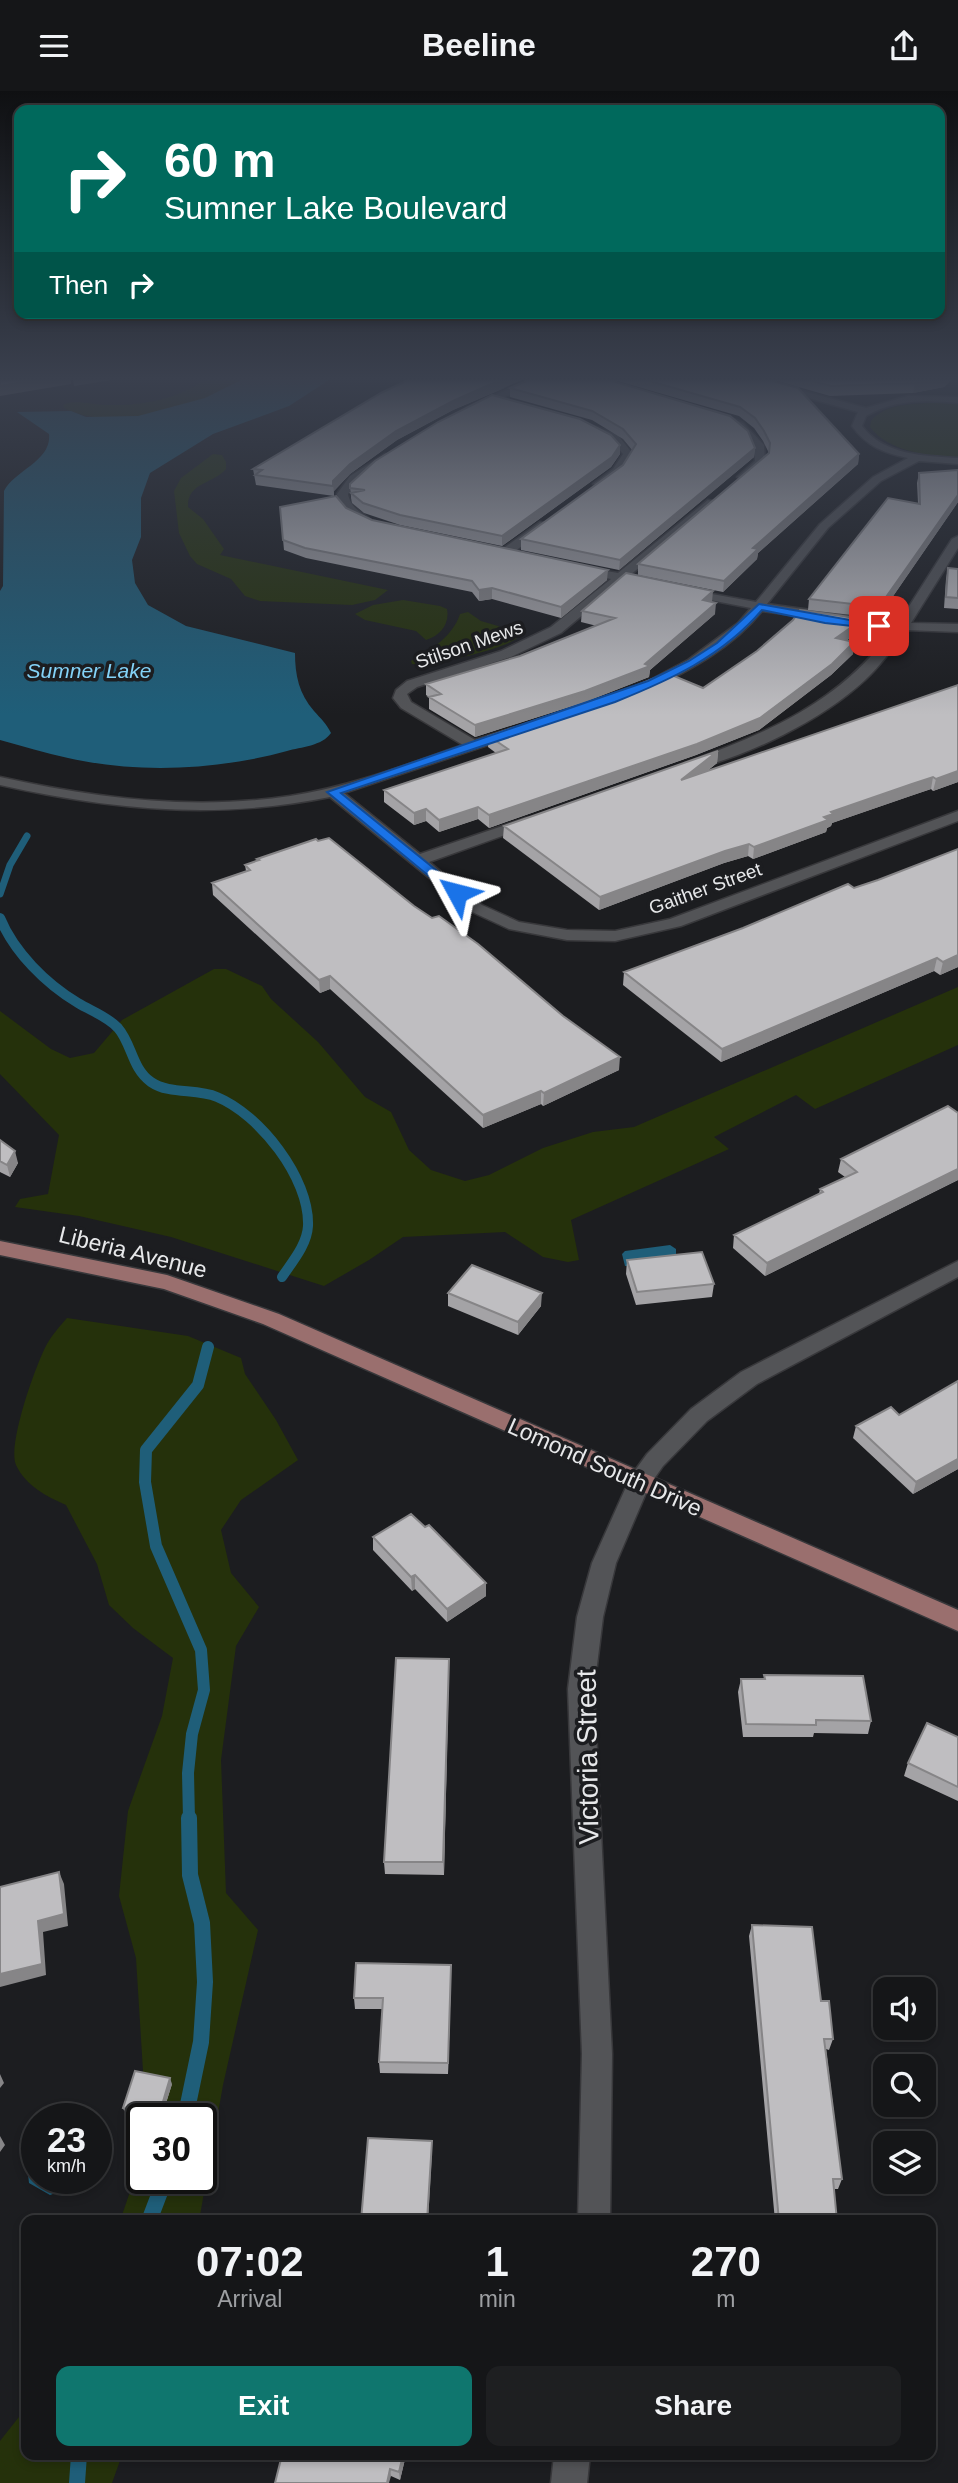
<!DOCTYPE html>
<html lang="en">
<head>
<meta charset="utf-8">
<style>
	body { margin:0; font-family:Helvetica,sans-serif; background:#1e1f21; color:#f1f3f6; height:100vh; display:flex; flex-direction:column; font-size:26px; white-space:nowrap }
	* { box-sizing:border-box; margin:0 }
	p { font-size:23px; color:#9d9fa2 }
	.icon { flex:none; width:38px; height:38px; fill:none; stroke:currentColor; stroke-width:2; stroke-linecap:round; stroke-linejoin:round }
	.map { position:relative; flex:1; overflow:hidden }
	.details { position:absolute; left:21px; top:2124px; width:915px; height:245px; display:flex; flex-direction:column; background:#151618; border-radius:14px; box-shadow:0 4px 10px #0003,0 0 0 2px #343537 }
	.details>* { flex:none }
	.hud { position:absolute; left:14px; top:14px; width:931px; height:214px; border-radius:14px; box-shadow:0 4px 10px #0003,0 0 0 2px #343537; background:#00695c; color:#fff; overflow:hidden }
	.controls { position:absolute; left:873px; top:1886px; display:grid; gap:14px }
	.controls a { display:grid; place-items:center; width:63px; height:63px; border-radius:14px; background:#151618; box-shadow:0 4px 10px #0003,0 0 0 2px #343537; font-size:35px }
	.speed { position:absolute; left:21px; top:2012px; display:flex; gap:14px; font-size:35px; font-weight:700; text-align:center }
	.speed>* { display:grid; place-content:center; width:91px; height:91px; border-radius:50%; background:#151618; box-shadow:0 4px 10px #0003,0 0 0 2px #343537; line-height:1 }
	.speed small { font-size:18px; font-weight:400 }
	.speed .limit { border:4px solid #111; border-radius:10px; background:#fff; color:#111 }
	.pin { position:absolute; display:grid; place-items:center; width:60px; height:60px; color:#fff; margin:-30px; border-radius:14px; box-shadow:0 4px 10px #0006 }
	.me { position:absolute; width:77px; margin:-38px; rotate:308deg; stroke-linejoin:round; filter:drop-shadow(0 0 5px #0008) }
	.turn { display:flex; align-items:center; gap:24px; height:147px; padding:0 35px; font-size:32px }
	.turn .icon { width:91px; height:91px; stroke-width:2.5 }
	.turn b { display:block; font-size:49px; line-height:60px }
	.then { display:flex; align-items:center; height:66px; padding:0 35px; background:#0003; gap:14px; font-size:26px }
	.eta { display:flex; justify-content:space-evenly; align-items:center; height:119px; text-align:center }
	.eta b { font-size:42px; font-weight:600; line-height:49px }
	.cta { display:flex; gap:14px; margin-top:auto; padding:14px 35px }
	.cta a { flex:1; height:80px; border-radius:14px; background:#0f766e; color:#fff; font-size:28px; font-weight:600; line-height:80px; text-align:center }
	.cta a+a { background:#1e1f21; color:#f1f3f6 }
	header { display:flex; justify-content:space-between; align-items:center; height:91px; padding:0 35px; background:#151618; font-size:32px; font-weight:600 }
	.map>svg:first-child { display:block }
	.green { fill:#25310b }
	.water { fill:#1f5e79 }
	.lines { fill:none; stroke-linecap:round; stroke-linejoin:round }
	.stream-far3 { stroke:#1f5e79; stroke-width:7 }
	.stream-far2 { stroke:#1f5e79; stroke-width:10 }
	.stream-far1 { stroke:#1f5e79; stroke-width:12 }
	.stream { stroke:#1f5e79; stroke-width:16 }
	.minor-casing { stroke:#38383b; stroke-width:3 }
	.major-casing { stroke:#38383b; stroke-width:3 }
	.minor { fill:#535457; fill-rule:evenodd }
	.major { fill:#9a6f6e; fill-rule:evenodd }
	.wall { fill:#a4a3a6 }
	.shaded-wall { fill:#868587 }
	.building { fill:#bfbec1; stroke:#868587; stroke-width:2 }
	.route { fill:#1a73e8; stroke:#114b97; stroke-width:2 }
	.labels { text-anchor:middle; stroke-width:7; stroke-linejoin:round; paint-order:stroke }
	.far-street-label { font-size:19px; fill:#e7e8ea; stroke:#1c1d20 }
	.far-water-label { font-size:21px; font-style:italic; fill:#83d2f7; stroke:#1c1d20 }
	.street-label { font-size:23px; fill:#e7e8ea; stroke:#1c1d20 }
	.near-street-label { font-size:28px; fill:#e7e8ea; stroke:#1c1d20 }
</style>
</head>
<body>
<header><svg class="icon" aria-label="menu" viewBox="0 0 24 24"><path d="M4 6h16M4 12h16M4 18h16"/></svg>Beeline<svg class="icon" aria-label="share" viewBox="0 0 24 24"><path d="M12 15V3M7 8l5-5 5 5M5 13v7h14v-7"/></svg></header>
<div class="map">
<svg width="958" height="2392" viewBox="0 0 958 2392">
	<rect width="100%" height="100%" fill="#1c1d20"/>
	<!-- green -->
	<path class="green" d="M205 289H241C193 318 117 343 64 317L63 314C76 308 92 314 106 314 140 315 176 309 205 289Z
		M928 312H958V366C928 365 889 361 870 336L871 330C884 314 908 313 928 312Z
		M213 363 222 364 226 371V378C214 393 187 391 188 416L203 428 224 458 220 464 388 499 375 509 352 514 260 510 245 505 231 488 197 473 190 465 179 442 174 400 181 387Z
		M403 509 440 515 447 518C450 533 440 545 426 549L416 540 365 529 355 523 373 514Z
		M468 521 481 530 498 535 517 544V547C504 558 429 576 412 573L411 570C431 559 453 545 460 523Z
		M214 878H226L262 895 271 908 318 951 365 1006 391 1021 409 1059 431 1079 465 1090 489 1084 543 1057 593 1041 634 1036 958 896V954L815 1018 796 1004 714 1046 729 1058 571 1129 579 1169 568 1171 543 1166 505 1141 403 1146 369 1169 324 1195 171 1146 79 1125 15 1116 20 1108 48 1103 59 1044 0 983V920L51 958 70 967 94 962 122 929Z
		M67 1227 188 1245 241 1267 245 1283 276 1329 298 1369 241 1409 221 1439 231 1482 259 1516 236 1555 221 1669 226 1802 258 1839 223 1994 199 2130H120L134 2089 142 2049V2088H201V2028H146L136 1867 119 1805 128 1720 162 1625 173 1567 133 1537 109 1514 97 1473 66 1414C46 1405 26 1395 16 1374 7 1354 36 1273 47 1253 52 1244 60 1235 67 1227Z
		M26 2317V2364H122L112 2392H0V2350Z"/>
	<!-- water -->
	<path class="water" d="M241 289H329L289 315 213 343 150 382 141 407V446L132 469 135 492 148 514 186 535 295 562C295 584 299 603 314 620 321 628 326 632 331 642 322 655 301 656 287 660 218 679 138 683 68 667 45 662 23 655 0 649V500L3 495 4 400C15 379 52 370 49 343L17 321 71 320 86 326 138 325 205 307Z
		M670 1154 676 1158V1172L625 1175 622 1163 625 1160Z
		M37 2050V2088H80L76 2095 50 2104 29 2092 26 2066Z"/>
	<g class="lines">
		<!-- stream-far3 -->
		<path class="stream-far3" d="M0 803 10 774 27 745"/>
		<!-- stream-far2 -->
		<path class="stream-far2" d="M0 827C14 861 46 893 78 912 91 920 107 925 118 937 132 953 132 978 151 991 170 1004 196 997 217 1006 259 1023 310 1087 308 1135 307 1154 292 1171 282 1186"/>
		<!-- stream-far1 -->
		<path class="stream-far1" d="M189 1728 188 1682 192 1643 204 1599 201 1559 156 1455 145 1391 146 1359 198 1294 208 1256"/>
		<!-- stream -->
		<path class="stream" d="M185 2028 201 1951 205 1891 202 1832 190 1784 189 1727
			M149 2130 165 2088
			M77 2392 79 2364"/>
		<!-- minor casing -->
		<g class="minor-casing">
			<path id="minor" d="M530 289H545L475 319 466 317Z
				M744 289H762L866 317 908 305 958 306V312C926 309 895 308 866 325L862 335C883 364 925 365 958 367V373L919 370 881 390 828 437 767 513 899 531 952 448 958 445V457L911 532 958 533V541L906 539C893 557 881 574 865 589 821 630 748 665 690 679L683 675 685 672C768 641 839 613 893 538L762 520C733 556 692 578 651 598L646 599 639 595 688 569 738 532 751 517 679 503V497L756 511 820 433 873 386 908 367C884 362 866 355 852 335L858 321Z
				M714 320 743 332 764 354 765 371 746 388 737 386 755 370 754 354 735 337 710 325V321Z
				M575 329 617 343 633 363 621 382 602 395 593 393 613 378 623 363 609 347 571 334V330Z
				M385 363 394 365 358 390 348 403C351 419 364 422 374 432L364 434C351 426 340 419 337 403L350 385Z
				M708 409 718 411 629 485 653 490V496L622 491 561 542 511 566 417 596 407 603 411 611 475 649 513 637 518 638V644L344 702 420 763 526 727H536L539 730 536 733 429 771 482 814 519 831 567 839 615 840 670 828 958 720V730L681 835 615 850 567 849 509 838 470 820 330 706C218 729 111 719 0 694V686C95 707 192 720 290 705 349 696 406 674 463 654L401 617 393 607 396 599 407 590 501 560 551 536 611 488 577 481V475L618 482Z
				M540 431 550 433 509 465H501V459Z
				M958 1170V1186L757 1293 707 1330 663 1375 649 1395 616 1472 603 1526 594 1598 612 1963 610 2130H578L582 1963 568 1598 577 1526 592 1472 631 1385 647 1363 691 1318 741 1281Z
				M554 2364H590L587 2392H551Z"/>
		</g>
		<!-- major casing -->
		<g class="major-casing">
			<path id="major" d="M0 1150 167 1184 279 1223 958 1519V1540L263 1233 164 1198 0 1164Z"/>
		</g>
		<!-- minor -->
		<use href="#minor" class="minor"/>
		<!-- major -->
		<use href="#major" class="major"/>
	</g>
	<!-- wall -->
	<path class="wall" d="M614 289H769L859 363 858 373 758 462 757 468 723 501 638 484V473L769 362 763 350 754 337 739 325Z
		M774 289H951L944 296 913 302 830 305Z
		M507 296 453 319 397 349 350 383 334 400V405L256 394 253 378Z
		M510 297 755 357 754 366 619 479 521 459V448L623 374 632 359 623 348 592 329 510 306Z
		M620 363 611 376 502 455 400 434 364 422 352 412 351 407 350 393Z
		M958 379V411L878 527 808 519 809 508 918 412 917 392 919 382Z
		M280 416 346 417 372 429 607 489 561 527 492 508 479 510 472 501 306 467 284 459Z
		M948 477 958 478V518L944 517 946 488Z
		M712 511 715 523 650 579 649 586 585 611 475 646 429 618V606L426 604V593L520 565 597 535 581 531 582 520Z
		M863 528 861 539 846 550 854 551 853 563 831 584 759 639 696 664 489 737 478 728 439 741 426 730 414 734 384 711V699L496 662 488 656 489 645 703 597Z
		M958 594V691L933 700 931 698 910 705 832 732 831 735 827 737 826 741 753 768 748 765 724 772 599 819 503 747 504 735 718 660 717 672 706 681Z
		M958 758V876L940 884 934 880 721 971 623 894 624 881 878 789Z
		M257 768 619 979 543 1015 541 1013 483 1037 330 898 320 902 213 804 212 792 246 780 245 774 257 770Z
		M958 1022V1089L765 1185 733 1157 734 1144 819 1103 820 1098 845 1086 838 1081 841 1068Z
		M0 1049 18 1072 10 1086 0 1081Z
		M627 1169 714 1193 712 1206 636 1214 626 1183Z
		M448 1202 541 1215 518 1244 448 1215Z
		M958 1290V1378L913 1403 853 1347 856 1335 899 1324Z
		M373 1446 486 1505 447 1531 415 1498 412 1500 373 1459Z
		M449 1568 444 1784 385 1783 384 1771Z
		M764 1584 871 1630 868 1643 814 1642 813 1646H743L738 1601 741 1588H764Z
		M958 1646V1710L904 1685 908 1672Z
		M752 1834 821 1910 833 1948 829 1959 826 1958 842 2088 838 2098H834L837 2130H775L749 1845Z
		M451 1885 448 1983 380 1982 379 1971 383 1918H355L354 1907Z
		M172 1993 161 2028H156L125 2022 123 2017Z
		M282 2364H406L400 2389 391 2385Z"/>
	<!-- shaded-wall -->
	<path class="shaded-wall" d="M34 289H71V293L0 305V295Z
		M73 289H111L74 295Z
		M500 289H522L453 319 397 349 350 383 334 400V405L333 390 350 373 396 340 453 310Z
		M930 289H951L944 296 913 302 915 292Z
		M620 354V363L611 376 502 455V445Z
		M755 357 754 366 619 479 620 469Z
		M859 363 858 373 758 462 757 468 723 501 724 490 753 457Z
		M958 404V411L878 527 879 516Z
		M608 479 607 489 561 527V516Z
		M492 497V508L479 510V499Z
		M713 500 712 511 703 509Z
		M716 512 715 523 650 579 649 586 585 611 475 646V634L645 573Z
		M863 528 861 539 834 558 836 547Z
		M854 551 853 563 831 584 759 639 696 664 489 737V724Z
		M718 660 717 672 680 701 681 689Z
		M958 680V691L933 700 936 688Z
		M933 686 931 698 832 732 831 735 827 737 826 741 753 768 754 756 824 726 831 721Z
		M478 716V728L439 741V729Z
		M426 718V730L414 734V722Z
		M749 753 748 765 724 772 599 819 600 806 725 760Z
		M958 864V876L940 884 943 871Z
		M937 867 934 880 721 971 722 958Z
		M330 885V898L320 902 319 889Z
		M620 966 619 979 543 1015 544 1002Z
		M541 1000V1013L483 1037V1024Z
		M15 1060 18 1072 10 1086 7 1074Z
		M958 1078V1089L765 1185 767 1172Z
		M542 1202 541 1215 518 1244V1231Z
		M958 1368V1378L913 1403 916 1391Z
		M415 1484V1498L412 1500 411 1486Z
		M486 1492V1505L447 1531V1518Z
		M449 1568V1581L444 1784 443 1771Z
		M59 1781 64 1793 68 1835 43 1841 46 1884 0 1896V1883L38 1830Z
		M451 1874V1885L448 1983V1972Z
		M0 1983 4 1992 0 1997Z
		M170 1987 172 1993 161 2028 159 2024Z
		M0 2045 5 2054 0 2061Z
		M432 2050V2061L428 2130H427Z
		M403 2364H406L400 2389 399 2381Z
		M390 2378 391 2385 389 2392H387Z"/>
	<!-- building -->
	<path class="building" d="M0 289H34L0 295Z
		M408 289H500L453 310 396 340 350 373 333 390V395L255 384 262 379 253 378 381 302Z
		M529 289H609L730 325 748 340 755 357 620 469 521 448 623 374 636 353 623 338 592 320 510 297Z
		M646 289H769L798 297 859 363 753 457 758 458 724 490 638 473 769 362 770 352 764 340 755 327 740 316Z
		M809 289H930L915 292 831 295Z
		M492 304 580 328 611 344 620 354 612 366 502 445 400 424 363 412 351 402 365 399 350 397V393L375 370 438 331Z
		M958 379V404L879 516 809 508 888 407 920 413 919 382Z
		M336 405 346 417 372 429 608 479 561 516 492 497 479 499 472 490 305 457 283 449 280 416Z
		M948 477 958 478V507L946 506Z
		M626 482 713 500 703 509 716 512 645 573 650 575 585 600 475 634 429 606 441 603 426 593 520 565 615 527 582 520Z
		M800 519 863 528 836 547 854 551 832 573 760 627 697 653 489 724 478 716 439 729 426 718 414 722 384 699 508 658 489 645 623 600 667 582 703 597 757 560 793 529Z
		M958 594V680L936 688 933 686 912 693 831 721 833 723 824 726 828 729 754 756 749 753 725 760 600 806 504 735 718 660 681 689Z
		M329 747 414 815 432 827 439 825 478 853 563 925 620 966 544 1002 541 1000 483 1024 330 885 319 889 212 792 250 779 245 774 259 769 257 768 316 748 318 750Z
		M958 758V864L943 871 937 867 722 958 624 881 743 837 848 793 854 797 878 789Z
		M948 1015 958 1022V1078L767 1172 734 1144 823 1101 820 1098 857 1081 841 1068Z
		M0 1049 15 1060 7 1074 0 1070Z
		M702 1161 714 1193 637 1201 627 1169Z
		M472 1174 542 1202 518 1231 448 1202Z
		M958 1290V1368L916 1391 856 1335 891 1316 899 1324Z
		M411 1423 425 1436 429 1434 486 1492 447 1518 415 1484 411 1486 373 1446Z
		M396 1567 449 1568 443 1771H384Z
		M764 1584 863 1585 871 1630 816 1629V1634L746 1633 741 1588H765Z
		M927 1632 958 1646V1696L908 1672Z
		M59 1781 64 1823 38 1830 42 1873 0 1883V1796Z
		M752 1834 812 1836 821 1910H829L833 1948H824L842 2088H833L837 2130H779Z
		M356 1872 451 1874 448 1972 379 1971 383 1907H354Z
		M135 1980 170 1987 159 2024 123 2017Z
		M368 2047 432 2050 427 2130H361Z
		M282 2364H403L399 2381 390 2378 387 2392H275Z"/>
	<!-- sky -->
	<linearGradient id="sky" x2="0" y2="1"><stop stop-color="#0f1012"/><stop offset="0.46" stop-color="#3a404e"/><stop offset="1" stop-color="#3a404e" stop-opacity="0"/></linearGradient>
	<rect width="958" height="624" fill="url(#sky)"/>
	<!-- route -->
	<path class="route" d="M759 513 884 535 879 538 825 532 762 519C723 565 670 589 615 611L341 702 462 800V805H453L327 701 648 590 689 570 717 552Z"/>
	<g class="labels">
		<!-- far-street labels -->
		<g class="far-street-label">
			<text transform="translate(469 553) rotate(-19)" y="7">Stilson Mews</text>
			<text transform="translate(705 797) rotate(-20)" y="7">Gaither Street</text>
		</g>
		<!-- far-water labels -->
		<g class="far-water-label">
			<text x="89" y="587">Sumner Lake</text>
		</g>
		<!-- street labels -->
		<g class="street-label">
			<text transform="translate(133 1161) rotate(14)" y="8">Liberia Avenue</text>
			<text transform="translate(605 1376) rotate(24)" y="8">Lomond South Drive</text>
		</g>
		<!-- near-street labels -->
		<g class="near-street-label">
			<text transform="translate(587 1666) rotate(-91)" y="10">Victoria Street</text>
		</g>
	</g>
</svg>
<div class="controls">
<a><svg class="icon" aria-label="sound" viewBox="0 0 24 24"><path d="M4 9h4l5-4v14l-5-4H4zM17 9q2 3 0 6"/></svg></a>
<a><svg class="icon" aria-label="search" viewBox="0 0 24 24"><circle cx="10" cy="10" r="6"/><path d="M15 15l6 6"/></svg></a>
<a><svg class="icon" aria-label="layers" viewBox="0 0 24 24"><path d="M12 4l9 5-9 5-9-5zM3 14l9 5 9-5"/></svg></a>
</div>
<div class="speed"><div>23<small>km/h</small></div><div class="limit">30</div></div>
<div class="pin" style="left:879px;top:535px;background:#d93025"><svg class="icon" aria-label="arrive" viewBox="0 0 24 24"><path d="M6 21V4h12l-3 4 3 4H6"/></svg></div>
<svg class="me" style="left:457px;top:802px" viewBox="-20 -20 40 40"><path d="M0-17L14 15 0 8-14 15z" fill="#1a73e8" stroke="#fff" stroke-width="4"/></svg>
<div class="hud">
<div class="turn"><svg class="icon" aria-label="right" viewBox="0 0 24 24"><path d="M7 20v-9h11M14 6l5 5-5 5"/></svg><div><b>60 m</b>Sumner Lake Boulevard</div></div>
<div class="then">Then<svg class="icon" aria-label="right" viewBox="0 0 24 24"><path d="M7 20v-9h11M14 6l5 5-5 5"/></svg></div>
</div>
<section class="details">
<div class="eta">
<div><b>07:02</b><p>Arrival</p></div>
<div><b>1</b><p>min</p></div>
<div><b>270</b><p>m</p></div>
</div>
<div class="cta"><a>Exit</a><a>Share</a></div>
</section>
</div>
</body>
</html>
